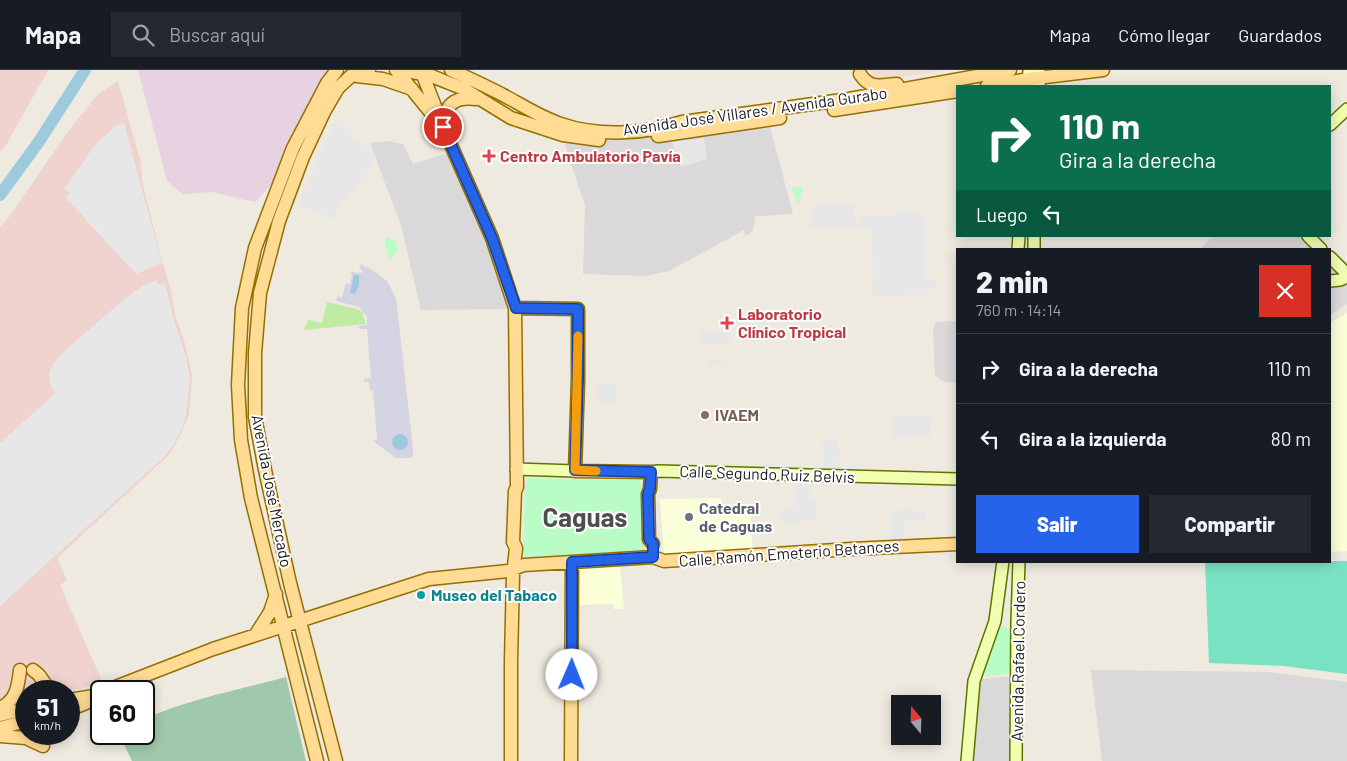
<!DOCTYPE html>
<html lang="es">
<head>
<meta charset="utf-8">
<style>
	body { margin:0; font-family:Barlow,sans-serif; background:#242831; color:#f1f3f6; height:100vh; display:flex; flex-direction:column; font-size:19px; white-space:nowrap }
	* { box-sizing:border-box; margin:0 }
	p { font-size:16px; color:#9ea1a6 }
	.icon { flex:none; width:28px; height:28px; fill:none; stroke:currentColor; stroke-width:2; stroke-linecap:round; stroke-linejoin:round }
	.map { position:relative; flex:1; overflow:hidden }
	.details { position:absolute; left:956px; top:178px; width:375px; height:315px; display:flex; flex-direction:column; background:#171b24; border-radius:0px; box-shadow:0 2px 12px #0003 }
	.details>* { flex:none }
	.hud { position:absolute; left:956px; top:15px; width:375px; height:152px; border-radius:0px; box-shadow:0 2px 12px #0003; background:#0b6e4f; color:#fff; overflow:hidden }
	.needle { width:32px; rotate:341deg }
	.buttons { position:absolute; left:891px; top:625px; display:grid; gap:10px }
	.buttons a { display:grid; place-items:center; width:50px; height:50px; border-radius:0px; background:#171b24; box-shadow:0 2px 12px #0003; font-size:25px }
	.speed { position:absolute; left:15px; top:610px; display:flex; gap:10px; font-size:25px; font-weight:700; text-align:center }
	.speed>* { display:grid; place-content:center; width:65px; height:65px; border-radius:50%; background:#171b24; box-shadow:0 2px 12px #0003; line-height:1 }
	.speed small { font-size:12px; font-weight:400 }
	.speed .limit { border:2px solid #111; border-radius:8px; background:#fff; color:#111 }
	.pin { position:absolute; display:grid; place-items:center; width:42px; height:42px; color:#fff; margin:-21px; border:2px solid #fff; border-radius:50%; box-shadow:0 1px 5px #0007 }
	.me { position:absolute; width:55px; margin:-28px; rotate:1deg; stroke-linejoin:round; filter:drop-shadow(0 0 4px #0008) }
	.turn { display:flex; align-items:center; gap:18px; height:105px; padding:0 20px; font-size:22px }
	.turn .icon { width:65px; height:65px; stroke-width:2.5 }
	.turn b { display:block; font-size:35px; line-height:42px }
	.then { display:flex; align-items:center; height:48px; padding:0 20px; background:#0003; gap:10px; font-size:19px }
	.round { display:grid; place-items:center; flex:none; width:52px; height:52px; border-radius:0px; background:#242831 }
	.head { display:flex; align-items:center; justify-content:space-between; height:85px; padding:0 20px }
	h1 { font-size:30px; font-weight:800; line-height:38px }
	.action { display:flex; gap:10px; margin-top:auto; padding:10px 20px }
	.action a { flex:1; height:58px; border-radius:0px; background:#2563eb; color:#fff; font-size:20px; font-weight:800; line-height:58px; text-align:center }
	.action a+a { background:#242831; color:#f1f3f6 }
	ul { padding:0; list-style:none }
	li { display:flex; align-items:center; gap:15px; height:70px; padding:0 20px; border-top:1px solid #363941 }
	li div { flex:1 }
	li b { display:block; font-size:19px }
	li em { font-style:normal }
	header { display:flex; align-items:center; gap:30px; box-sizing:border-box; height:70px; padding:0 25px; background:#171b24; border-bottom:1px solid #363941 }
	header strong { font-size:24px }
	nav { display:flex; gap:28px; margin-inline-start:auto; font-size:18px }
	.search { width:350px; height:45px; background:#242831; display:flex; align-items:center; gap:12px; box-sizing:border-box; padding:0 18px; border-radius:0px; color:#9ea1a6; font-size:19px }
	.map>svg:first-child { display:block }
	.residential { fill:#dad8d8 }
	.commercial { fill:#f0d2ce }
	.industrial { fill:#e7d2e1 }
	.education { fill:#fbffd8 }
	.military { fill:#f1ddd2 }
	.grass { fill:#bfeca2 }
	.cemetery { fill:#a0c8aa }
	.park { fill:#b9fcc5 }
	.pitch { fill:#79e2c3 }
	.parking { fill:#e7e7e7 }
	.plaza { fill:#d6d4e3 }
	.water { fill:#9ecade }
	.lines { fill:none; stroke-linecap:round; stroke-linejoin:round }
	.river { stroke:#9ecade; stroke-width:12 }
	.secondary-casing { stroke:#5d7500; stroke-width:14 }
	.primary-casing { stroke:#937000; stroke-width:15 }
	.secondary { stroke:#f1fdaf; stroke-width:11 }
	.primary { stroke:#ffdb94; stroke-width:12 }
	.route-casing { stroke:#184099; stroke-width:12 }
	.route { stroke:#2563eb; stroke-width:9 }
	.slow { stroke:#f59e0b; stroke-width:9 }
	.health-dot { fill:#e0444e; stroke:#fff; stroke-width:2 }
	.education-dot { fill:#8d6e63; stroke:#fff; stroke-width:2 }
	.worship-dot { fill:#6b7280; stroke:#fff; stroke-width:2 }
	.culture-dot { fill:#0f9aa8; stroke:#fff; stroke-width:2 }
	.labels { text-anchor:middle; stroke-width:4; stroke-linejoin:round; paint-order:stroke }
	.street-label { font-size:16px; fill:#1b1b1b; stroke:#fff }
	.health-label { font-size:16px; font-weight:bold; fill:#be3a42; stroke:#fff; text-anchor:start }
	.education-label { font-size:16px; font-weight:bold; fill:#785e54; stroke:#fff; text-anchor:start }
	.worship-label { font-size:16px; font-weight:bold; fill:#5b616d; stroke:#fff; text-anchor:start }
	.culture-label { font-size:16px; font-weight:bold; fill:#0d838f; stroke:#fff; text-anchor:start }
	.town-label { font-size:26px; font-weight:bold; fill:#4e4e4e; stroke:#fff }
</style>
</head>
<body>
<header>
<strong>Mapa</strong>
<div class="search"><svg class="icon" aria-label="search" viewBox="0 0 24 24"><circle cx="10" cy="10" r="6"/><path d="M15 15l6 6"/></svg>Buscar aquí</div>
<nav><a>Mapa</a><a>Cómo llegar</a><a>Guardados</a></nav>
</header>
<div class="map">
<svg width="1347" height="691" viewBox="0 0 1347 691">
	<rect width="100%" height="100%" fill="#eeeae0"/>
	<!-- residential -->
	<path class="residential" d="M768 49 793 144 755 146 753 161 745 166 744 160 669 201 645 206 583 204 585 136 563 69Z
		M386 71 403 74 413 94 451 82 515 238 508 239 421 240 401 155 370 73Z
		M1213 166H1308L1321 179H1200Z
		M1330 188 1347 206V234L1330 245Z
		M957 251V313L944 312 935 306 933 258 936 252Z
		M1091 600 1269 602 1347 612V691H1102Z
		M1014 606 1012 691H970L975 610Z"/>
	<!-- commercial -->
	<path class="commercial" d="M0 0H48L6 75 0 82Z
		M118 11 141 93 142 111 162 191 169 213 176 247 185 273 192 305 189 345 180 365 170 384 57 488 67 510 60 515 102 611 81 619 67 621H26V629L0 633V157L9 147 67 63 98 24Z"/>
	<!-- industrial -->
	<path class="industrial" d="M138 0H335L296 88 255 132 212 122 183 124 167 111Z"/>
	<!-- education -->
	<path class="education" d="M1347 243V481L1330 482V253Z
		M721 428 722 439 751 438 752 481 664 486 660 429Z
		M620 496 624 539H614L613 534 578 535 579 498Z"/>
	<!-- military -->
	<path class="military" d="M870 0H945L879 11 874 9 871 5Z"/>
	<!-- grass -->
	<path class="grass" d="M327 232 357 239 362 242 366 254 304 260 308 250 322 253Z"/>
	<!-- cemetery -->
	<path class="cemetery" d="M286 607 306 691H132L119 664H144V649C189 629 238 620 286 607Z"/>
	<!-- park -->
	<path class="park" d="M792 117H803L798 135Z
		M386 167 395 170 398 180 389 190 385 172Z
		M529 408 638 410 642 414 644 480 642 482 526 489 523 484 525 415Z
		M1005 556 1010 560 1012 567 1011 600 1007 604 986 606 984 602 996 560Z"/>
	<!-- pitch -->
	<path class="pitch" d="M1205 491H1347V604L1283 596 1209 593Z"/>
	<!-- parking -->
	<path class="parking" d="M336 50 346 54 355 68 373 82 375 94 338 138 334 149 311 141 298 134Z
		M124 53 162 193 136 204 65 127 70 124 65 118 94 76 114 57Z
		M704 68 707 89 681 97 672 72Z
		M854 133 855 154 861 153V147L896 145 897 139 925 144 926 209H935V218H927V225L873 226 872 160 808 159 812 148 813 135Z
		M156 210 159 215 165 214 174 250 186 287 190 311 186 344 183 356 174 374 165 386 0 536V373L56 323 51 316 49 304 52 295 64 281 128 226 144 215Z
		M701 261 731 262 729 275 701 273Z
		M709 288 727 290 726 297 708 295Z
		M598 313 615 314V334L598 333Z
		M893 347H931L930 368 892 367Z
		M838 368 840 401H824L822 369Z
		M795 411H809L810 431H816L817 450 799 451V453H781L780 439 794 437Z
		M904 440 926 441V451L904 450 905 471 891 472 890 441Z"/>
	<!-- plaza -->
	<path class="plaza" d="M361 194 374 201 387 211 396 228 413 379V386L411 388H396L373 371 377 369 373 321H370L369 312H364V309L371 308 367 259H359V256L367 255V247L359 237 336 231 337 226 342 227 346 213 350 214 352 205 350 204 352 202 362 203V200L359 199Z"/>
	<!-- water -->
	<path class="water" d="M354 205H359V215L355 224 350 223Z
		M392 372a8 8 0 1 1 16 0a8 8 0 1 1-16 0Z"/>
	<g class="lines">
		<!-- river -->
		<path class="river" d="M0 125 38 73 85 0"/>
		<!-- secondary casing -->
		<g class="secondary-casing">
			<path id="secondary" d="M1028 16 1029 0
				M1039 16V0
				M1330 55 1347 39
				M1308 166 1321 179
				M1018 179 1019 166
				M1034 179V166
				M1330 187 1347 204
				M1330 211 1340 210 1347 207
				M516 399 575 401
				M651 402 658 401 958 409
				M967 691 974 611 995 551 1003 491
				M1016 691 1017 551 1019 491"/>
		</g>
		<!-- primary casing -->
		<g class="primary-casing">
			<path id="primary" d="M396 0 436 49
				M400 0 429 5 464 19 511 48 563 65 599 70
				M421 0 443 57 492 168 515 238 517 417 515 421 513 472 516 478 513 505 511 591V691
				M451 0C468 8 486 16 503 25 522 35 540 47 561 54 599 67 645 64 682 52L849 29 1010 0
				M860 4C870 20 881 15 897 14
				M357 6 383 9 412 19
				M987 16 1029 9 1103 0
				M834 40 958 21
				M443 57C445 34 454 26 477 29
				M658 66 780 48
				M515 238 578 239V310L575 401 651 402 650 419 648 424 649 469 653 474
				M256 564 270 542 276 524
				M33 600 39 605 50 621
				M105 621 213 579 429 509 508 501 524 495 653 487 664 491 851 479 958 474
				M69 630 94 626 101 623
				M0 638C17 630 18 616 20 600
				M69 640 86 633 94 626
				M0 645 26 639
				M0 658 26 651
				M0 666 26 668 43 676
				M317 691 251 428 241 370 238 315 242 238 255 178 293 78 327 13 337 0
				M336 691 290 513 265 400 255 347V283L260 223 279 151 303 87 324 42 338 18 352 5 369 0
				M571 691 572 492"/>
		</g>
		<!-- secondary -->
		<use href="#secondary" class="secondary"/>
		<!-- primary -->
		<use href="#primary" class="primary"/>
	</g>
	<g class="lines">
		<!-- route casing -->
		<g class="route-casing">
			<path id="route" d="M443 57 492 168 516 238 578 239V310L575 400 651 402 650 419 648 424 649 469 653 474V487L572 492V605"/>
		</g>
		<!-- route -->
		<use href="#route" class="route"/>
		<!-- slow -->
		<path class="slow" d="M578 266 575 400 596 401"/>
	</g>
	<!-- markers -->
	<g class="health-dot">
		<path d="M486.5 78.5h5v5h5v5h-5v5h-5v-5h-5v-5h5z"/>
		<path d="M724.5 245.5h5v5h5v5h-5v5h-5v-5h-5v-5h5z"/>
	</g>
	<circle class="education-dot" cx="705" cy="345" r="5"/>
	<circle class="worship-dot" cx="689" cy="447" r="5"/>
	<circle class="culture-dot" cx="421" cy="525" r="5"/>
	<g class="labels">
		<!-- street labels -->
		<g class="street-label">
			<text transform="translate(755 41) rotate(-8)" y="6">Avenida José Villares / Avenida Gurabo</text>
			<text transform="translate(767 404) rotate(2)" y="6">Calle Segundo Ruiz Belvis</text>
			<text transform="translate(272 421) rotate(79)" y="6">Avenida José Mercado</text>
			<text transform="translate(789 483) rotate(-4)" y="6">Calle Ramón Emeterio Betances</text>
			<text transform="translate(1018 591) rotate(-89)" y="6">Avenida Rafael Cordero</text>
		</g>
		<!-- health labels -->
		<g class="health-label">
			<text x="500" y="92">Centro Ambulatorio Pavía</text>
			<text x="738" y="250">Laboratorio<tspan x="738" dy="18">Clínico Tropical</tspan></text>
		</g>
		<!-- education labels -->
		<g class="education-label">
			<text x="715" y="351">IVAEM</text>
		</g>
		<!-- worship labels -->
		<g class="worship-label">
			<text x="699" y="444">Catedral<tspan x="699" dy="18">de Caguas</tspan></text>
		</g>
		<!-- culture labels -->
		<g class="culture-label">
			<text x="431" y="531">Museo del Tabaco</text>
		</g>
		<!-- town labels -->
		<g class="town-label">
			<text x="585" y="457">Caguas</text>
		</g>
	</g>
</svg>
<div class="buttons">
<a><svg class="needle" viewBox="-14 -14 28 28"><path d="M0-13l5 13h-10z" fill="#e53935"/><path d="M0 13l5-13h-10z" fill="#9ea1a6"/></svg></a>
</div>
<div class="speed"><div>51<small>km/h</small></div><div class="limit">60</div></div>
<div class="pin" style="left:443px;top:57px;background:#d93025"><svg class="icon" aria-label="arrive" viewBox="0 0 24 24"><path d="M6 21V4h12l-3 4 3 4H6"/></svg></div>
<svg class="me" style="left:572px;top:605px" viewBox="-20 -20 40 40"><circle r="19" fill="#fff"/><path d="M0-13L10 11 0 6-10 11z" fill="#2563eb"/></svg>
<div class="hud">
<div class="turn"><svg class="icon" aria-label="right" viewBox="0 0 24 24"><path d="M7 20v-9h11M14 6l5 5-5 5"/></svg><div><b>110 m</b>Gira a la derecha</div></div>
<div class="then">Luego<svg class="icon" aria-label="left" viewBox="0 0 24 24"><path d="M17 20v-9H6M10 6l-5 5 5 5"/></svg></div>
</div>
<section class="details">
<div class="head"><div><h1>2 min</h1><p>760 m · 14:14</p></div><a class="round" style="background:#d93025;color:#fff"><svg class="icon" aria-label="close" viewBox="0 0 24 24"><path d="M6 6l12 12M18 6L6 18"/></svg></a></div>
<ul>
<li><svg class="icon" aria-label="right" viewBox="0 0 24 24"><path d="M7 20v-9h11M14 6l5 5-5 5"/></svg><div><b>Gira a la derecha</b></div><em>110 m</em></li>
<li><svg class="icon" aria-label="left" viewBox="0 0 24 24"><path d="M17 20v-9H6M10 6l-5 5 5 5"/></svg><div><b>Gira a la izquierda</b></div><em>80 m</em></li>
</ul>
<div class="action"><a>Salir</a><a>Compartir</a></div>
</section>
</div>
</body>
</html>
